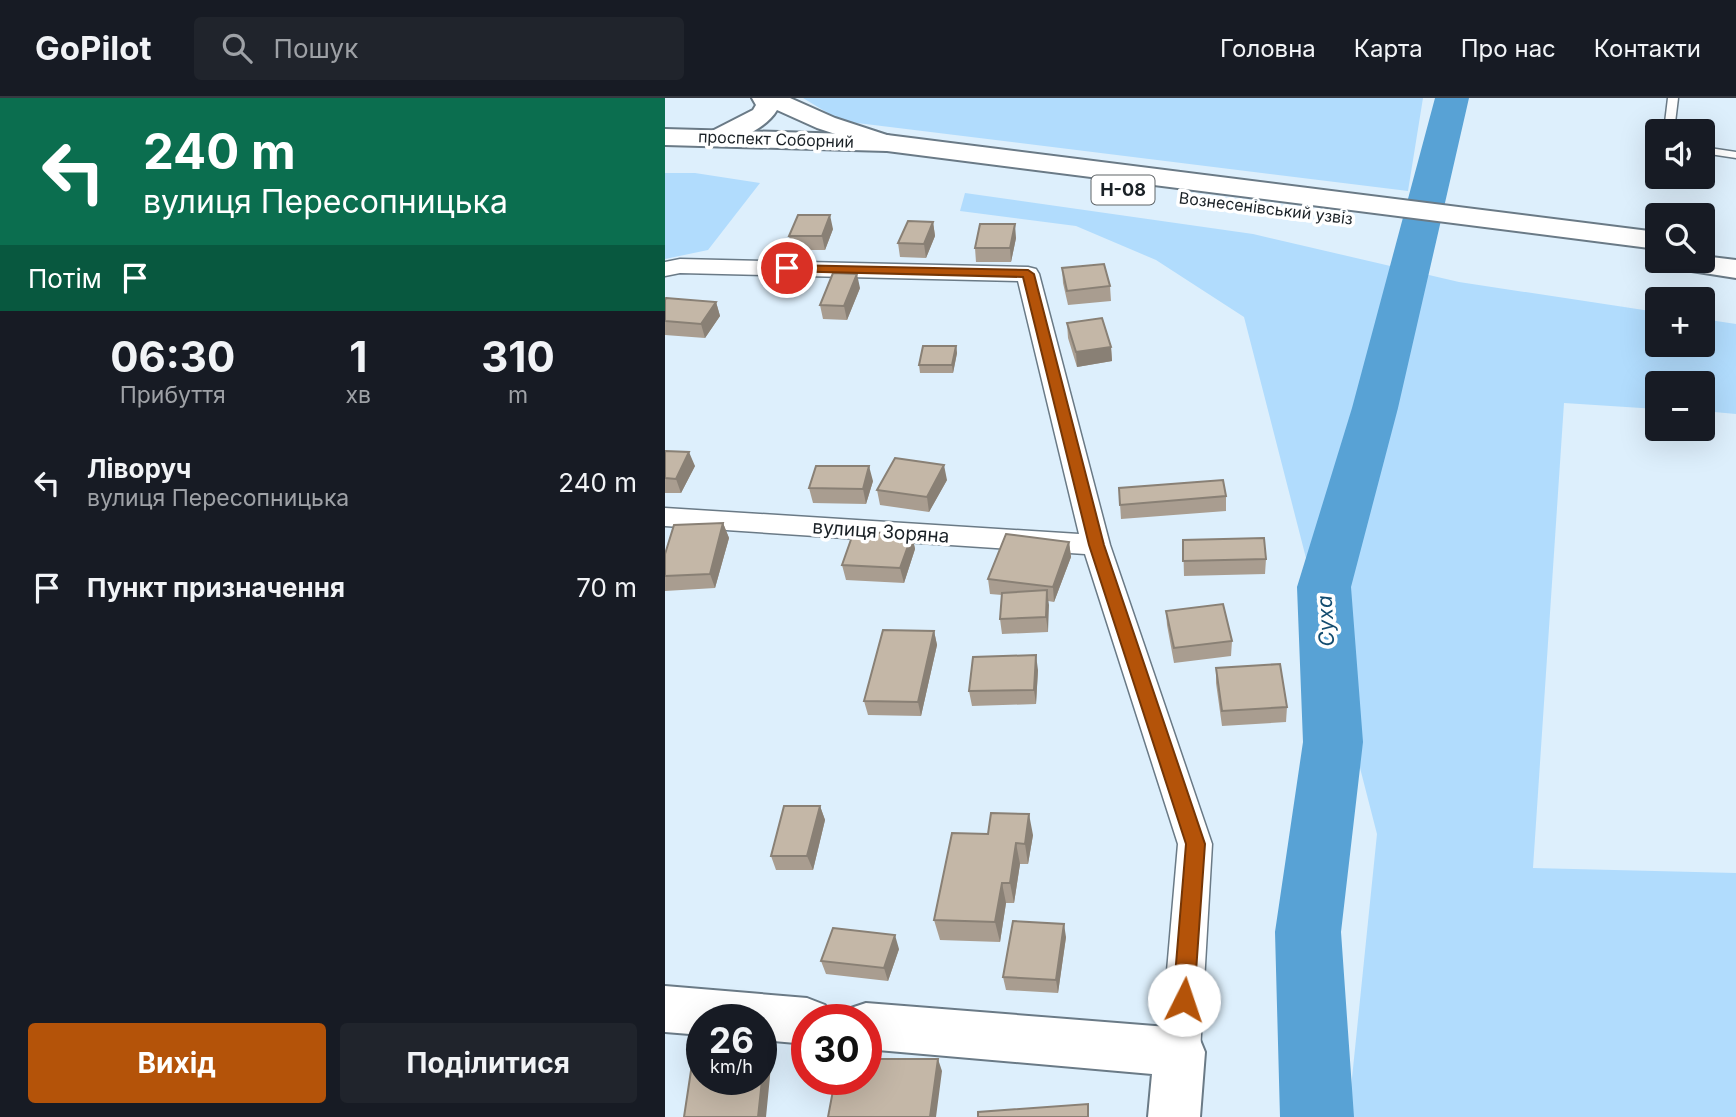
<!DOCTYPE html>
<html lang="uk">
<head>
<meta charset="utf-8">
<style>
	body { margin:0; font-family:Inter,sans-serif; background:#20242c; color:#f1f3f6; height:100vh; display:flex; flex-direction:column; font-size:26px; white-space:nowrap }
	* { box-sizing:border-box; margin:0 }
	p { font-size:23px; color:#9ea1a6 }
	.icon { flex:none; width:38px; height:38px; fill:none; stroke:currentColor; stroke-width:2; stroke-linecap:round; stroke-linejoin:round }
	.map { position:relative; flex:1; overflow:hidden }
	.drawer { display:flex; flex-direction:column; background:#171b24; width:665px }
	.drawer>* { flex:none }
	.banner { background:#0b6e4f; color:#fff; overflow:hidden }
	.tools { position:absolute; left:980px; top:21px; display:grid; gap:14px }
	.tools a { display:grid; place-items:center; width:70px; height:70px; border-radius:7px; background:#171b24; box-shadow:0 7px 28px #0002; font-size:35px }
	.speed { position:absolute; left:21px; top:906px; display:flex; gap:14px; font-size:35px; font-weight:700; text-align:center }
	.speed>* { display:grid; place-content:center; width:91px; height:91px; border-radius:50%; background:#171b24; box-shadow:0 7px 28px #0002; line-height:1 }
	.speed small { font-size:18px; font-weight:400 }
	.speed .limit { border:10px solid #d22; background:#fff; color:#111 }
	.pin { position:absolute; display:grid; place-items:center; width:60px; height:60px; color:#fff; margin:-30px; border:4px solid #fff; border-radius:50%; box-shadow:0 2px 7px #0007 }
	.me { position:absolute; width:77px; margin:-38px; rotate:4deg; stroke-linejoin:round; filter:drop-shadow(0 0 5px #0008) }
	.turn { display:flex; align-items:center; gap:24px; height:147px; padding:0 28px; font-size:32px }
	.turn .icon { width:91px; height:91px; stroke-width:2.5 }
	.turn b { display:block; font-size:49px; line-height:60px }
	.then { display:flex; align-items:center; height:66px; padding:0 28px; background:#0003; gap:14px; font-size:26px }
	.eta { display:flex; justify-content:space-evenly; align-items:center; height:119px; text-align:center }
	.eta b { font-size:42px; font-weight:700; line-height:49px }
	.button { display:flex; gap:14px; margin-top:auto; padding:14px 28px }
	.button a { flex:1; height:80px; border-radius:7px; background:#b45309; color:#fff; font-size:28px; font-weight:700; line-height:80px; text-align:center }
	.button a+a { background:#20242c; color:#f1f3f6 }
	ul { padding:0; list-style:none }
	li { display:flex; align-items:center; gap:21px; height:105px; padding:0 28px }
	li div { flex:1 }
	li b { display:block; font-size:26px }
	li em { font-style:normal }
	header { display:flex; align-items:center; gap:42px; box-sizing:border-box; height:98px; padding:0 35px; background:#171b24; border-bottom:2px solid #363941 }
	header strong { font-size:33px }
	nav { display:flex; gap:38px; margin-inline-start:auto; font-size:24px }
	.search { width:490px; height:63px; background:#20242c; display:flex; align-items:center; gap:18px; box-sizing:border-box; padding:0 24px; border-radius:7px; color:#9ea1a6; font-size:26px }
	main { display:flex; flex:1; min-height:0 }
	.map>svg:first-child { display:block }
	.green { fill:#b1dcfd }
	.lines { fill:none; stroke-linecap:round; stroke-linejoin:round }
	.river { fill:#58a2d5; fill-rule:evenodd }
	.lane-casing { stroke:#6a7a86; stroke-width:3 }
	.street-casing { stroke:#6a7a86; stroke-width:3 }
	.secondary-casing { stroke:#6a7a86; stroke-width:4 }
	.primary-casing { stroke:#6a7a86; stroke-width:4 }
	.lane { fill:#fff; fill-rule:evenodd }
	.street { fill:#fff; fill-rule:evenodd }
	.secondary { fill:#fff; fill-rule:evenodd }
	.primary { fill:#fff; fill-rule:evenodd }
	.wall { fill:#a99d90 }
	.shaded-wall { fill:#898075 }
	.building { fill:#c4b7a7; stroke:#898075; stroke-width:2 }
	.route { fill:#b45309; stroke:#753606; stroke-width:2 }
	.labels { text-anchor:middle; stroke-width:7; stroke-linejoin:round; paint-order:stroke }
	.far-street-label { font-size:16px; fill:#1a2126; stroke:#fff }
	.shield { fill:#fff; stroke:#5f6467; stroke-width:2 }
	.shield-label { font-size:18px; font-weight:bold; fill:#1a2126 }
	.street-label { font-size:19px; fill:#1a2126; stroke:#fff }
	.water-label { font-size:21px; font-style:italic; fill:#134c6f; stroke:#fff }
</style>
</head>
<body>
<header>
<strong>GoPilot</strong>
<div class="search"><svg class="icon" aria-label="search" viewBox="0 0 24 24"><circle cx="10" cy="10" r="6"/><path d="M15 15l6 6"/></svg>Пошук</div>
<nav><a>Головна</a><a>Карта</a><a>Про нас</a><a>Контакти</a></nav>
</header>
<main>
<section class="drawer">
<div class="banner">
<div class="turn"><svg class="icon" aria-label="left" viewBox="0 0 24 24"><path d="M17 20v-9H6M10 6l-5 5 5 5"/></svg><div><b>240 m</b>вулиця Пересопницька</div></div>
<div class="then">Потім<svg class="icon" aria-label="arrive" viewBox="0 0 24 24"><path d="M6 21V4h12l-3 4 3 4H6"/></svg></div>
</div>
<div class="eta">
<div><b>06:30</b><p>Прибуття</p></div>
<div><b>1</b><p>хв</p></div>
<div><b>310</b><p>m</p></div>
</div>
<ul>
<li><svg class="icon" aria-label="left" viewBox="0 0 24 24"><path d="M17 20v-9H6M10 6l-5 5 5 5"/></svg><div><b>Ліворуч</b><p>вулиця Пересопницька</p></div><em>240 m</em></li>
<li><svg class="icon" aria-label="arrive" viewBox="0 0 24 24"><path d="M6 21V4h12l-3 4 3 4H6"/></svg><div><b>Пункт призначення</b></div><em>70 m</em></li>
</ul>
<div class="button"><a>Вихід</a><a>Поділитися</a></div>
</section>
<div class="map">
<svg width="1071" height="1019" viewBox="0 0 1071 1019">
	<rect width="100%" height="100%" fill="#ddeffc"/>
	<!-- green -->
	<path class="green" d="M138 0H758L743 93 176 23Z
		M0 75H30L95 85 43 152 0 161Z
		M300 95 588 136 794 184 992 214V247H1038V221L1071 226V316L1038 313V285H992V311L899 305 868 770 1071 775V1019H683L712 736 579 219 491 162 411 128 295 113Z"/>
	<g class="lines">
		<!-- river -->
		<path class="river" d="M770 0H804L733 310 686 489 698 644 676 834 689 1019H615L610 834 638 644 632 489 687 310Z"/>
		<!-- lane casing -->
		<g class="lane-casing">
			<path id="lane" d="M1003 0H1013L1009 33H999Z
				M1038 49 1071 54V60L1038 55Z"/>
		</g>
		<!-- street casing -->
		<g class="street-casing">
			<path id="street" d="M15 161 363 169 371 171 374 176 445 447 547 746 535 954 529 967 515 973 501 967 495 954 513 746 420 456 0 428V410L414 436 353 183 15 175 0 178V164Z"/>
		</g>
		<!-- secondary casing -->
		<g class="secondary-casing">
			<path id="secondary" d="M87 0H125L170 20 231 40 235 45 231 50 222 53 213 50 152 30 112 12C102 30 65 49 45 44L41 39 45 34 88 12 91 7Z
				M0 888 142 900 160 907 167 922H142V946L96 942V922H37V937L0 934Z
				M201 905 515 930 533 937 540 954 535 1019H483L487 976 201 951V922H179L183 911Z"/>
		</g>
		<!-- primary casing -->
		<g class="primary-casing">
			<path id="primary" d="M0 31 222 37 992 134V151L222 53 0 47Z
				M1038 158 1071 162V180L1001 169 997 163H1038Z"/>
		</g>
		<!-- lane -->
		<use href="#lane" class="lane"/>
		<!-- street -->
		<use href="#street" class="street"/>
		<!-- secondary -->
		<use href="#secondary" class="secondary"/>
		<!-- primary -->
		<use href="#primary" class="primary"/>
	</g>
	<!-- wall -->
	<path class="wall" d="M268 124 270 138 261 160 235 159 233 145Z
		M168 131 160 152H127L124 138Z
		M351 140 346 164H311L310 150Z
		M397 170 445 188 446 203 403 207 398 185Z
		M195 190 182 222 158 221 155 207Z
		M0 202 51 204 55 218 40 240 0 237Z
		M402 225 446 249 447 263 412 269 403 240Z
		M291 248 292 255 288 275H255L254 267Z
		M0 353 30 368 16 395H0Z
		M282 382 264 414 215 407 212 392Z
		M208 383 201 406 148 405 144 390Z
		M454 390 561 398V413L456 421Z
		M58 425 64 440 50 490 0 493V456Z
		M247 437 250 451 239 485 181 482 177 467Z
		M518 442 601 461 600 476 519 478Z
		M404 444 406 459 389 504 383 503V534L337 536 335 521 337 497 325 496 323 481Z
		M501 513 567 543 566 558 509 565 502 527Z
		M269 533 272 547 256 618 203 617 199 603Z
		M551 570 622 609 621 624 557 628 551 585Z
		M373 572 371 606 307 608 304 593Z
		M155 708 160 722 148 772H111L106 758Z
		M287 735 368 737 363 766H355L349 805H341L335 844 275 842 269 822Z
		M401 839 393 895 341 892 338 879Z
		M234 851 223 883 161 876 156 863Z"/>
	<!-- shaded-wall -->
	<path class="shaded-wall" d="M165 117 168 131 160 152 157 138Z
		M268 124 270 138 261 160 259 146Z
		M350 126 351 140 346 164 345 150Z
		M192 176 195 190 182 222 179 208Z
		M51 204 55 218 40 240 36 226Z
		M291 248 292 255 288 275 287 267Z
		M446 249 447 263 412 269 411 254Z
		M24 354 30 368 16 395 11 381Z
		M279 367 282 382 264 414 262 399Z
		M204 368 208 383 201 406 198 391Z
		M58 425 64 440 50 490 45 476Z
		M247 437 250 451 239 485 235 470Z
		M404 444 406 459 389 504 388 489Z
		M382 492 384 507 383 534 381 519Z
		M269 533 272 547 256 618 253 604Z
		M371 557 373 572 371 606 369 592Z
		M155 708 160 722 148 772 142 758Z
		M364 716 368 737 363 766 360 746Z
		M351 745 355 766 349 805 345 785Z
		M337 785 341 805 335 844 330 824Z
		M399 826 401 839 393 895 391 882Z
		M230 837 234 851 223 883 219 870Z
		M101 945 107 958 101 1019H93Z
		M273 961 277 973 271 1019H265Z"/>
	<!-- building -->
	<path class="building" d="M133 117H165L157 138H124Z
		M243 123 268 124 259 146 233 145Z
		M315 126H350L345 150H310Z
		M439 166 445 188 402 193 397 170Z
		M168 175 192 176 179 208 155 207Z
		M1 200 51 204 36 226 0 223V202Z
		M437 220 446 249 411 254 402 225Z
		M258 248H291L287 267H254Z
		M0 353 24 354 11 381 0 380Z
		M230 360 279 367 262 399 212 392Z
		M151 368H204L198 391 144 390Z
		M558 382 561 398 455 407 454 390Z
		M58 425 45 476 0 478V456L9 427Z
		M189 433 247 437 235 470 177 467Z
		M341 436 404 444 388 489 323 481Z
		M599 440 601 461 518 463V442Z
		M382 492 381 519 335 521 337 495Z
		M558 506 567 543 509 550 501 513Z
		M218 532 269 533 253 604 199 603Z
		M371 557 369 592 304 593 308 559Z
		M615 566 622 609 557 613 551 570Z
		M119 708H155L142 758H106Z
		M326 715 364 716 360 746 351 745 345 785H337L330 824 269 822 287 735 323 736Z
		M348 823 399 826 391 882 338 879Z
		M168 830 230 837 219 870 156 863Z
		M96 945H101L93 1019H19L29 953 37 952V982H96Z
		M201 961H273L265 1019H163L170 982H201Z
		M423 1006V1019H313V1014Z"/>
	<!-- route -->
	<path class="route" d="M122 167 363 172 369 176 439 447 540 746 529 902 526 908 519 911 511 908 508 902 521 746 424 447 358 179 118 173 116 170Z"/>
	<g class="labels">
		<!-- far-street labels -->
		<g class="far-street-label">
			<text transform="translate(111 41) rotate(2)" y="6">проспект Соборний</text>
			<text transform="translate(601 110) rotate(7)" y="6">Вознесенівський узвіз</text>
		</g>
		<!-- shield labels -->
		<rect class="shield" x="426.5" y="77.5" width="63" height="29" rx="5"/>
		<g class="shield-label">
			<text x="458" y="98">Н-08</text>
		</g>
		<!-- street labels -->
		<g class="street-label">
			<text transform="translate(216 433) rotate(4)" y="7">вулиця Зоряна</text>
		</g>
		<!-- water labels -->
		<g class="water-label">
			<text transform="translate(661 523) rotate(-93)" y="7">Суха</text>
		</g>
	</g>
</svg>
<div class="tools">
<a><svg class="icon" aria-label="sound" viewBox="0 0 24 24"><path d="M4 9h4l5-4v14l-5-4H4zM17 9q2 3 0 6"/></svg></a>
<a><svg class="icon" aria-label="search" viewBox="0 0 24 24"><circle cx="10" cy="10" r="6"/><path d="M15 15l6 6"/></svg></a>
<a>+</a>
<a>−</a>
</div>
<div class="speed"><div>26<small>km/h</small></div><div class="limit">30</div></div>
<div class="pin" style="left:122px;top:170px;background:#d93025"><svg class="icon" aria-label="arrive" viewBox="0 0 24 24"><path d="M6 21V4h12l-3 4 3 4H6"/></svg></div>
<svg class="me" style="left:519px;top:902px" viewBox="-20 -20 40 40"><circle r="19" fill="#fff"/><path d="M0-13L10 11 0 6-10 11z" fill="#b45309"/></svg>
</div>
</main>
</body>
</html>
